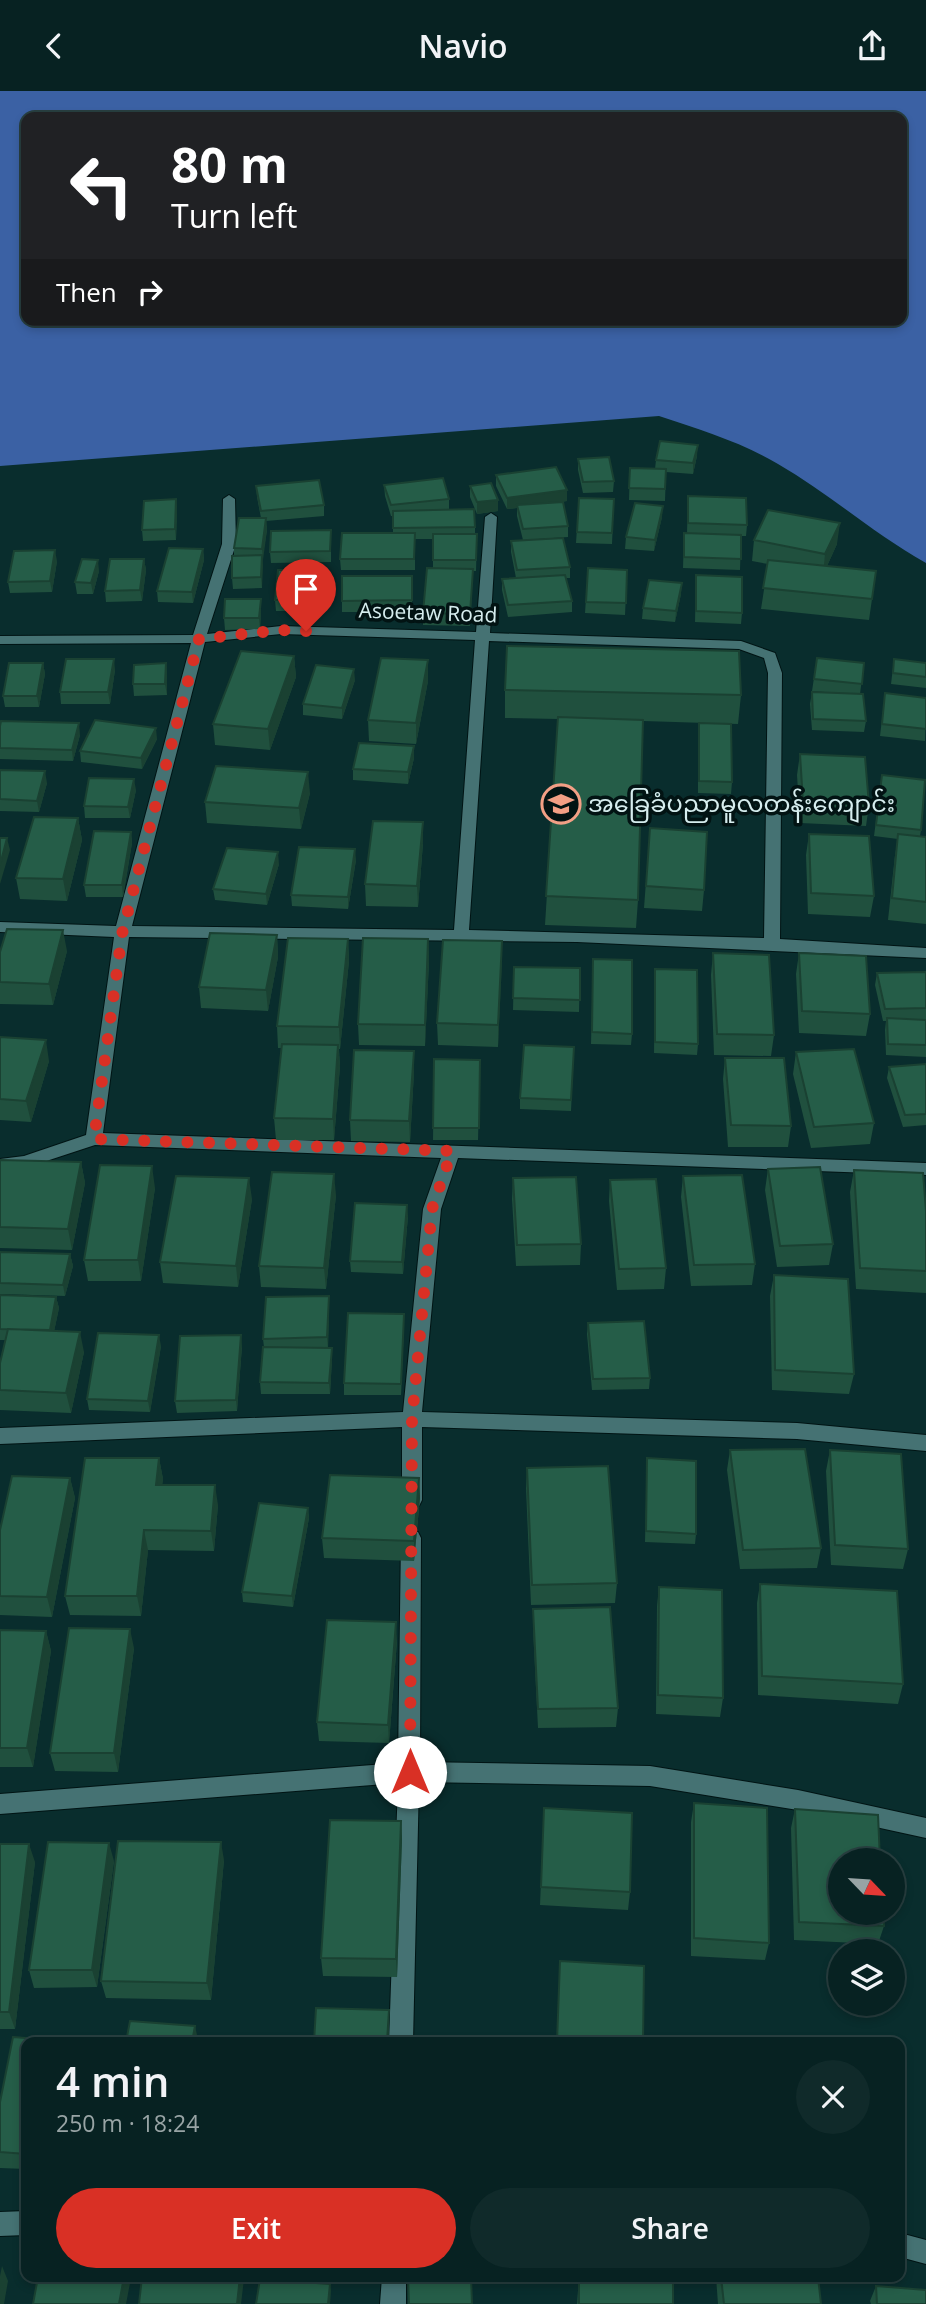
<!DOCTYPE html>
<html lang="en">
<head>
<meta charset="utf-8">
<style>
	body { margin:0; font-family:"Open Sans","Noto Sans Myanmar",sans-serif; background:#102a2a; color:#f1f3f6; height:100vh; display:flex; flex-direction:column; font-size:26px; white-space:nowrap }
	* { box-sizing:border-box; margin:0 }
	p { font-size:23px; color:#98a4a5 }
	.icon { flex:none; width:38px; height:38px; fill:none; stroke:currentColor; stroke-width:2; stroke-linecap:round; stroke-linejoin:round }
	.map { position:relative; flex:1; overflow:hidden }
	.panel { position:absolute; left:21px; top:1946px; width:884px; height:245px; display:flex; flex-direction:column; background:#072222; border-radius:14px; box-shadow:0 4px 10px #0003,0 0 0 2px #283f40 }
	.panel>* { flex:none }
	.guide { position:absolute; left:21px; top:21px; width:886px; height:214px; border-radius:14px; box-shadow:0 4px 10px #0003,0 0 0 2px #283f40; background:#202124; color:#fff; overflow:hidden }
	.needle { width:46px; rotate:115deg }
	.controls { position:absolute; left:828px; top:1757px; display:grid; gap:14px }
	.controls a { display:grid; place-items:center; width:77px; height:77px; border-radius:50%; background:#072222; box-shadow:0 4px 10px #0003,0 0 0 2px #283f40; font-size:35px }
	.pin { position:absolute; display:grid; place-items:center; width:60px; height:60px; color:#fff; margin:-72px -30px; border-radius:50% 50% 50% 0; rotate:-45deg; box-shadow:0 0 7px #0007 }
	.pin .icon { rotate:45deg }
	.me { position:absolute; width:77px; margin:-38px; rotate:0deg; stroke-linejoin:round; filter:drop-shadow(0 0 5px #0008) }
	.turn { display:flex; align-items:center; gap:24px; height:147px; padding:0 35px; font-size:32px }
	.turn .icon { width:91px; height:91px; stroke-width:2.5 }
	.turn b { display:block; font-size:49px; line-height:60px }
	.then { display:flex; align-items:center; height:66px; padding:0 35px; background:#0003; gap:14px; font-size:26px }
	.round { display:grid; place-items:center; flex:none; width:74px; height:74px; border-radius:37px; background:#102a2a }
	.head { display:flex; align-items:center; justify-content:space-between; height:119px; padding:0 35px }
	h1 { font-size:42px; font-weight:600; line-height:52px }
	.primary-button { display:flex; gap:14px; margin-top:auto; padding:14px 35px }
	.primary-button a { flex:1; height:80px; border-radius:42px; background:#d93025; color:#fff; font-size:28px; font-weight:600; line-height:80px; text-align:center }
	.primary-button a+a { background:#102a2a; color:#f1f3f6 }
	header { display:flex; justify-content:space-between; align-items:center; height:91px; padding:0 35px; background:#072222; font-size:32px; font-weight:600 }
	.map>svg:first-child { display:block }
	.water { fill:#3b61a4; fill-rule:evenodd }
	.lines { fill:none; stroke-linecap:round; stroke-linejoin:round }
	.minor-casing { stroke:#001414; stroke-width:2 }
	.minor { fill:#457273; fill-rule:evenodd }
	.wall { fill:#20503e }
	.shaded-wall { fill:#1a4132 }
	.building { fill:#255d48; stroke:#1a4132; stroke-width:2 }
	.route { stroke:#d93025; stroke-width:12; stroke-dasharray:0 21.6 }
	.labels { text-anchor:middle; stroke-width:7; stroke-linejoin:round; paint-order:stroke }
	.far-street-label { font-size:21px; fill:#d6edee; stroke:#021313 }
	.poi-label { font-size:24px; fill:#d6edee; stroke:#021313; text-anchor:start }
</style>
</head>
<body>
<header><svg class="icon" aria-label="back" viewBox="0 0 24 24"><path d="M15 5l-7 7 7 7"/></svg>Navio<svg class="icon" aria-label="share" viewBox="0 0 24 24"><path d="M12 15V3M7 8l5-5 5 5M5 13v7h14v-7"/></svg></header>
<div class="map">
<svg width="926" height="2213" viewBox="0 0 926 2213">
	<rect width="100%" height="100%" fill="#092d2d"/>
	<!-- water -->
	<path class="water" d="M0 0H926V472C874 443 830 403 778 373 741 351 701 339 659 325L0 375ZM26 26H901V229H26Z"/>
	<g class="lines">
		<!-- minor casing -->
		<g class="minor-casing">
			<path id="minor" d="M229 404 235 408 236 453 207 543 281 535 476 541 485 426 491 422 497 426 490 542 741 550 775 562 782 582 780 848 926 857V867L577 851 129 846 103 1042 926 1072V1084L458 1067 441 1118 422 1321 797 1332 926 1344V1360L797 1348 422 1336V1409L419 1415 412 1417 405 1415 402 1409V1336L0 1353V1337L403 1321 423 1118 441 1067 95 1054 25 1077 0 1080V1068L24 1065 86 1044 114 846 0 841V831L116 835 191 552 0 553V545L193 544 222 453 223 408ZM281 543 475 549 454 839 132 835 205 551ZM489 550 739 558 764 567 768 582 764 847 469 839Z
				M411 1439 418 1441 421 1447 420 1671 650 1675 798 1699 926 1727V1747L798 1719 650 1695 419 1691 413 1951H389L398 1692 0 1723V1703L398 1672 401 1447 404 1441Z
				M26 2120V2144L0 2145V2121Z
				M900 2142 926 2149V2173L900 2166Z
				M382 2186H406V2213H380Z"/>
		</g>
		<!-- minor -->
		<use href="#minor" class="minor"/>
	</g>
	<!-- wall -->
	<path class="wall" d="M697 365 693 383 666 381 665 410 629 409 630 377 655 378 656 369Z
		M578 368 614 390 613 401 583 402 578 379Z
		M496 384 567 410 560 411 568 435V446L523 449 517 425V417L507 418 496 395Z
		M384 394 449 408V419L475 436V443H477L476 480H473L470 535 423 534V522L433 478V448H415V479H341L340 468 393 442V425H391L385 405Z
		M256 395 324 414V425L266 430 267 439 262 469V497L233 498 232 487 234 465V457L261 427 257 406Z
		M470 395 498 409V420L477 423 470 406Z
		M688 405 747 434 746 445H741L740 479 683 477 684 442H687Z
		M579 407 614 408 612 453 576 452Z
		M176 408 177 419 176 449 143 450 142 439Z
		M662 426 654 460 625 458 626 446Z
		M331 439V471L271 472 270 461Z
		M754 449 837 453 827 475 876 480 869 529 761 518 768 473 752 470Z
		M511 450 570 476V487H566L572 510V521L508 526 502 499V488L516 487 511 461Z
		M203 458 204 469 193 512 158 511 157 500Z
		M144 468 146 479 142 510 106 511 105 500Z
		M57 470 52 501 10 502 8 491Z
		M588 477 627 479 625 524 585 522Z
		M316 479V490L314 520H276L275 509Z
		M99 480 93 503H77L75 491Z
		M696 484 742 522 741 533 695 531Z
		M412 485V521H342V510Z
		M681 503 675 531 642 528 643 517Z
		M261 508V519L260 538 225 539 224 527Z
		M294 565 296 586 270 659 215 654 213 633Z
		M817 567 864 572 860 603 866 630 864 641 812 639 810 613 812 601 837 602 812 600Z
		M894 568 926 572V597L891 593Z
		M43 572 45 583 39 616H5L3 605Z
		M166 572 167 584V604L134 605 133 593Z
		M115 579 110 613H61L60 601Z
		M355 589 342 628 303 624V613Z
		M428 590 416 653 369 650 368 629Z
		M505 599 741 604 738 633 643 630 638 809 636 837 545 834 558 628 505 627Z
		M885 602 926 607 925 650 880 645Z
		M699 632 732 691 731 703 698 702V643Z
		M0 635 80 644 73 670 0 668Z
		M157 648 142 678 81 671 80 660Z
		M800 663 869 714 866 735 800 732 797 684Z
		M414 667 408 693 353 689V678Z
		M0 679 47 692 39 721 0 720Z
		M882 684 921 739 920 745 926 746V833L888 829 895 764 898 748 874 745Z
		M136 699 130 727H85L84 715Z
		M310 702 301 738 207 732 205 711Z
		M78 727 82 749 67 810 20 808 16 787Z
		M650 737 704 799 702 820 644 817Z
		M131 741 132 752 123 806H86L84 794Z
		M809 743 874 805 870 826 808 823 806 764Z
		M423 752 418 816 366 815 365 793Z
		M356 769 348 818 292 815 291 804Z
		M279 773 267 814 215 809 213 798Z
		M277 844 278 866 268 920 201 917 199 896Z
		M348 848 349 870 340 958H339L340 975 334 1049H276L274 1027 282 957H278L277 935Z
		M428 848 429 870 425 955 359 954 358 933Z
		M502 850 498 956 438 954 437 932Z
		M67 860 53 914 0 913V861Z
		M713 862 774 944 771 965 714 964 711 884Z
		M799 862 870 923 866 945 799 942 796 883Z
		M593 868 632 943 631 954 591 953Z
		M514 876 580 877 579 921 513 919Z
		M655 878 698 953 697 964 654 962Z
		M926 881V928L916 929H926V966L886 964 885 939 886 930H883L875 894 877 882Z
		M0 946 49 970 31 1031 0 1029Z
		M574 956 571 1020 520 1018V1007Z
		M414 960V981L410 1051 351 1050 350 1029Z
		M796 961 874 1032 870 1053 811 1057 793 983Z
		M725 967 791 1035 788 1056H728L723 988Z
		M434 968 480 969 478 1049H433Z
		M926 973V1034L903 1036 887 987 889 976Z
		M0 1069 81 1071 85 1092 72 1159 0 1157Z
		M768 1078 833 1153 829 1174 777 1176 765 1099Z
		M854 1079 926 1120V1202L856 1198 850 1101Z
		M683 1085 755 1173 752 1194 691 1195 681 1106Z
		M513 1087 581 1153 580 1174 516 1175 512 1108Z
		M610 1089 666 1177 664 1198 617 1199 609 1110Z
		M155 1097 141 1190H88L84 1169Z
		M336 1104 326 1198 261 1196 259 1175Z
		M252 1108 238 1196 163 1192 160 1171Z
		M408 1125 403 1183 351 1181 350 1170Z
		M0 1161 70 1163 73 1175 65 1205 0 1203Z
		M774 1184 854 1283 849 1303 772 1299 770 1205Z
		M0 1204 56 1206 59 1217 54 1240 84 1261 71 1322 0 1319V1272L5 1249H0Z
		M329 1205V1217L328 1257H332V1268L330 1303H261L260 1291 264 1256 263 1248Z
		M588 1232 650 1287 649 1298 592 1299 587 1243Z
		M404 1234 401 1304H344V1292Z
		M161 1255 150 1321 89 1319 87 1308Z
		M242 1255 237 1320 177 1322 175 1310Z
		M730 1359 821 1457 817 1477 740 1478 727 1379Z
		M830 1359 908 1458 903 1478 831 1474 826 1380Z
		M159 1367 163 1388 162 1394 218 1414 214 1460 148 1459 141 1525 70 1524 65 1505Z
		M647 1367 696 1443 695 1453 645 1451Z
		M527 1377 617 1492 615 1512 531 1514 526 1397Z
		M70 1387 75 1407 52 1526 0 1524V1439Z
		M419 1387 420 1407 414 1470 324 1467 322 1447Z
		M308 1417 309 1427 293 1516 243 1511 242 1501Z
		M760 1493 903 1593 898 1613 758 1604 757 1512Z
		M659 1496 723 1607 720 1626 656 1623 657 1515Z
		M533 1518 618 1617 616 1636 538 1637 533 1537Z
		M0 1539 46 1540 51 1560 33 1676H0Z
		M397 1550 389 1652 319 1650 317 1631Z
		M134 1557 118 1681 55 1680 50 1662Z
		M694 1712 769 1852 765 1869 691 1865V1731Z
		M544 1717 630 1801 628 1819 540 1814Z
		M795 1718 884 1835 878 1853 794 1849 791 1737Z
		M401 1730 402 1748 397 1886 323 1885 321 1867Z
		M0 1753 35 1771 15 1938H0Z
		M224 1769 211 1909 106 1907 101 1890Z
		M114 1770 97 1896 34 1897 29 1879Z
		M26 1951V2078L0 2077V2011Z
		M579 2186 673 2213H577Z
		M716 2186H818L821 2213H718Z
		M876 2195 926 2213H871L870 2210Z"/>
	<!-- shaded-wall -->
	<path class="shaded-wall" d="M698 354 697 365 693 383V372Z
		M567 399V410L518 417 517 414V417L507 418V407Z
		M176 408 177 419 176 449 175 438Z
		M498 409V420L477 423V411Z
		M663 415 662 426 654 460 655 449Z
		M266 427 267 439 263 469 262 458Z
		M840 432 837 453 823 484 825 463Z
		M203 458 204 469 193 512 192 501Z
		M55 459 57 470 52 501 50 490Z
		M262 464 263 475 262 497 261 486Z
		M144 468 146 479 142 510 140 499Z
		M98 469 99 480 93 503 91 492Z
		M316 479V490L314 520V509Z
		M682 492 681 503 675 531 676 520Z
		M261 508V519L260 538 259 527Z
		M294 565 296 586 270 659 268 638Z
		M114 568 115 579 110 613 108 601Z
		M428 569V590L416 653V632Z
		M43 572 45 583 39 616 37 605Z
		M166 572 167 584V604L165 593Z
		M354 578 355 589 342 628V617Z
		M79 632 80 644 73 670 72 659Z
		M156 637 157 648 142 678 141 667Z
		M414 655V667L408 693V681Z
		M45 680 47 692 39 721 37 710Z
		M308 681 310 702 301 738 299 717Z
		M134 688 136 699 130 727 128 716Z
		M78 727 82 749 67 810 63 788Z
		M423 731V752L418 816 417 795Z
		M131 741 132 752 123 806 122 794Z
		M7 747 10 759 0 793V774Z
		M355 758 356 769 348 818V806Z
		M278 761 279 773 267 814 266 803Z
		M63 839 67 860 53 914 49 893Z
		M277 844 278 866 268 920 266 899Z
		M348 848 349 870 340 958 339 936Z
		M428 848 429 870 425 955V934Z
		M502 850V871L498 956V934Z
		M46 949 49 970 31 1031 26 1010Z
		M338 954 340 975 334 1049 333 1028Z
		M414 960V981L410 1051 409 1030Z
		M81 1071 85 1092 72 1159 68 1138Z
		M152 1075 155 1097 141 1190 138 1169Z
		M334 1083 336 1104 326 1198 324 1177Z
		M249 1087 252 1108 238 1196 236 1175Z
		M407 1114 408 1125 403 1183 402 1171Z
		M70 1163 73 1175 65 1205 63 1194Z
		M329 1205V1217L328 1257 327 1246Z
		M56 1206 59 1217 52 1251 50 1240Z
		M404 1223V1234L401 1304V1293Z
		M80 1241 84 1261 71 1322 66 1302Z
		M159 1244 161 1255 150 1321 148 1310Z
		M241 1244 242 1255 237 1320 236 1309Z
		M332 1257V1268L330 1303 329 1292Z
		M159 1367 163 1388 160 1414 156 1394Z
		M70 1387 75 1407 52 1526 47 1506Z
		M419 1387 420 1407 414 1470V1450Z
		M215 1394 218 1414 214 1460 211 1440Z
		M308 1417 309 1427 293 1516 292 1505Z
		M144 1439 148 1459 141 1525 137 1505Z
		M396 1531 397 1550 389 1652 388 1634Z
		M130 1538 134 1557 118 1681 114 1662Z
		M46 1540 51 1560 33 1676 27 1657Z
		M401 1730 402 1748 397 1886 396 1868Z
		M221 1751 224 1769 211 1909 207 1892Z
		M109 1752 114 1770 97 1896 92 1879Z
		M29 1753 35 1771 15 1938 9 1921Z
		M389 1919V1951H387Z
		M195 1935 197 1944 196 1951H192Z
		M2 2175 8 2190 4 2213H0V2185Z
		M124 2186 131 2187 126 2213H119Z
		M240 2186H244V2188L241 2213H237Z
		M330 2193 331 2200 330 2213H328Z"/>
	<!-- building -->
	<path class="building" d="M660 350 698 354 693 372 656 369Z
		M609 366 614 390 583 391 578 368Z
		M556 376 567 399 507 407 496 384Z
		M630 377 666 378 665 398 629 397Z
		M443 387 449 408 391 414 384 394Z
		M319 389 324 414 261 420 256 395Z
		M491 392 498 409 477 411 470 395Z
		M688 405 746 407 747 434 688 432Z
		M579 407 614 408 612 442 577 441Z
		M176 408 175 438 142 439 144 410Z
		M563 411 568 435 523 438 517 414Z
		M635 412 663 415 655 449 626 446Z
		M474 418 475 436 393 437V420Z
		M768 419 840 432 825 463 754 449Z
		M239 427H266L262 458 234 457Z
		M331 439 330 460 270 461 271 440Z
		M342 442H415L414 468H340Z
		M684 442 741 444V468L684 466Z
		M433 443H477L476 469H433Z
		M563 447 570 476 517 479 511 450Z
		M169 457 203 458 192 501 157 500Z
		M55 459 50 490 8 491 14 460Z
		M262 464 261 486 232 487V465Z
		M82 468 98 469 91 492 75 491Z
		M110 468H144L140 499 105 500Z
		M768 469 876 480 872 508 763 497Z
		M427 477 473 478 470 523 423 522Z
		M588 477 627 479 626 512 586 511Z
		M278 479H316L314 509H275Z
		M565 484 572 510 508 514 502 488Z
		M696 484 742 486V522L696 520Z
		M342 485H412V509L342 510Z
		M649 489 682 492 676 520 643 517Z
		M225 508H261L259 527H224Z
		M507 555 739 560 741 604 505 599Z
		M241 560 294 565 268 638 213 633Z
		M381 567 428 569 416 632 368 629Z
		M817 567 864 572 862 593 814 588Z
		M66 568H114L108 601H60Z
		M894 568 926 572V586L893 582Z
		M9 572H43L37 605H3Z
		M166 572 165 593H133L134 574Z
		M316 574 354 578 342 617 303 613Z
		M812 601 863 603 866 630 813 628Z
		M885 602 926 607V638L882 633Z
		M558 626 643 629 638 809 546 805Z
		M95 629 156 637 141 667 80 660Z
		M1 630 79 632 72 659 0 657V635Z
		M699 632 731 633 732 691 699 690Z
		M359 652 414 655 408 681 353 678Z
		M800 663 865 666 869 714 803 711Z
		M216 675 308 681 299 717 205 711Z
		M0 679 45 680 37 710 0 708Z
		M882 684 925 689 921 739 876 734Z
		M89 687 134 688 128 716 84 715Z
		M34 726 78 727 63 788 16 787Z
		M373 730 423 731 417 795 365 793Z
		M650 737 707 741 704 799 646 795Z
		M94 740 131 741 122 794H84Z
		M809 743 869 745 874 805 811 802Z
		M898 743 926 746V811L892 807Z
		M0 747H7L0 774Z
		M299 756 355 758 348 806 291 804Z
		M227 757 278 761 266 803 213 798Z
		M7 838 63 839 49 893 0 891V861Z
		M210 842 277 844 266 899 199 896Z
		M288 847 348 848 339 936 277 935Z
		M363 847 428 848 425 934 358 933Z
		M443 849 502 850 498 934 437 932Z
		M713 862 769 864 774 944 717 943Z
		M799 862 866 865 870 923 802 920Z
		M593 868 632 869V943L592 941Z
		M514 876 580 877V909L513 907Z
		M655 878 697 879 698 953 655 951Z
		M926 881V917L885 918 877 882Z
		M887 927 926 929V954L888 953Z
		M0 946 46 949 26 1010 0 1008Z
		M282 953 338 954 333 1028 274 1027Z
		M524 954 574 956 571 1009 520 1007Z
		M854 958 874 1032 814 1036 796 961Z
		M354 959 414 960 409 1030 350 1029Z
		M725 967H784L791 1035 731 1034Z
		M434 968 480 969 479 1037H433Z
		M926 973V1023L905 1024 889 976Z
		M0 1069 81 1071 68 1138 0 1136Z
		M100 1074 152 1075 138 1169H84Z
		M820 1076 833 1153 780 1155 768 1078Z
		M854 1079 923 1082 926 1120V1180L860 1177Z
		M272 1081 334 1083 324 1177 259 1175Z
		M742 1084 755 1173 694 1174 683 1085Z
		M176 1085 249 1087 236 1175 160 1171Z
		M576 1086 581 1153 517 1154 513 1087Z
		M656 1088 666 1177 619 1178 610 1089Z
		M355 1112 407 1114 402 1171 350 1170Z
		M0 1161 70 1163 63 1194 0 1192Z
		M774 1184 848 1188 854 1283 775 1279Z
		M0 1204 56 1206 50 1239 0 1238Z
		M329 1205 327 1246 263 1248 266 1206Z
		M348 1222 404 1223 401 1293 344 1292Z
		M644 1230 650 1287 593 1288 588 1232Z
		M8 1238 80 1241 66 1302 0 1299V1272Z
		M98 1242 159 1244 148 1310 87 1308Z
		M241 1244 236 1309 175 1310 180 1245Z
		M263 1256 332 1257 329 1292 260 1291Z
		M805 1358 821 1457 743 1459 730 1359Z
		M830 1359 901 1363 908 1458 835 1454Z
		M85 1367H159L156 1394H215L211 1440 144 1439 137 1505H65Z
		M647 1367 696 1370V1443L646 1440Z
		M608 1375 617 1492 532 1494 527 1377Z
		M330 1384 419 1387 414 1450 322 1447Z
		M12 1385 70 1387 47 1506 0 1505V1439Z
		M259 1412 308 1417 292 1505 242 1501Z
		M760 1493 897 1500 903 1593 762 1585Z
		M659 1496 722 1499 723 1607 658 1604Z
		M610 1516 618 1617 538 1618 533 1518Z
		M327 1529 396 1531 388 1634 317 1631Z
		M69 1537 130 1538 114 1662H50Z
		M0 1539 46 1540 27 1657H0Z
		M694 1712 767 1717 769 1852 694 1847Z
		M544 1717 632 1722 630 1801 541 1796Z
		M795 1718 878 1724 880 1769H840V1822H883L884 1835 799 1831Z
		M330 1729 401 1730 396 1868 321 1867Z
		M118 1750 221 1751 207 1892 101 1890Z
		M48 1751 109 1752 92 1879H29Z
		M0 1753H29L9 1921H0Z
		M560 1870 644 1875 643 1951H557Z
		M316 1917 389 1919 387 1951H314Z
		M130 1930 195 1935 192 1951H126Z
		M13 1946 77 1951H26V2063L0 2061V2011Z
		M38 2186H124L119 2213H33Z
		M142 2186H240L237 2213H139Z
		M408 2186H471L472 2213H409Z
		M579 2186H655L673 2187V2213H579Z
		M721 2186H818L821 2213H724Z
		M260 2188 330 2193 328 2213H256Z
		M876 2195 926 2199V2213H877Z"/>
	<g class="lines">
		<!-- route -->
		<path class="route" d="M306 540 281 539 199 548 122 843 94 1048 452 1060 432 1118 412 1328 410 1681"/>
	</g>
	<!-- icons -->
	<defs>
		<g id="school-ring" transform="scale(2.0125)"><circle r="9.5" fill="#021313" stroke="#f39f85" stroke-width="1.5"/><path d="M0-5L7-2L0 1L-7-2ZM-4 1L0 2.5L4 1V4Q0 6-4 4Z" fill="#f39f85"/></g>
	</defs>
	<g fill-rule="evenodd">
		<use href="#school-ring" x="561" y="713"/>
	</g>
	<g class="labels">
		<!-- far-street labels -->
		<g class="far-street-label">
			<text transform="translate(428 522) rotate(2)" y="7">Asoetaw Road</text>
		</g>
		<!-- poi labels -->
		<g class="poi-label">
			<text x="588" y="721">အခြေခံပညာမူလတန်းကျောင်း</text>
		</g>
	</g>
</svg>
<div class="controls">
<a><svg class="needle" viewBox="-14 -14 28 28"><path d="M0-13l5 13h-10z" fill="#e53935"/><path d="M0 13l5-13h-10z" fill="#98a4a5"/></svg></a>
<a><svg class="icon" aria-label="layers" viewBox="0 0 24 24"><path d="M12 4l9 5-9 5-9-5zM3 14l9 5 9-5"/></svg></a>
</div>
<div class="pin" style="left:306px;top:540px;background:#d93025"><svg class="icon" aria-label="arrive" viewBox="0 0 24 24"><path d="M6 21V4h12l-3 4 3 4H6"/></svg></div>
<svg class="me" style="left:410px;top:1681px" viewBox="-20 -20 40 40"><circle r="19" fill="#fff"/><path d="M0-13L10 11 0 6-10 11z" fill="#d93025"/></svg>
<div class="guide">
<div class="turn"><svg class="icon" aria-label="left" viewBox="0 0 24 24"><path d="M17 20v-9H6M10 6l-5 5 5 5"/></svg><div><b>80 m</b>Turn left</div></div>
<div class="then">Then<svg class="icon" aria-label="right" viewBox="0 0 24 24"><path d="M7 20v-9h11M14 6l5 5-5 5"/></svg></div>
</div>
<section class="panel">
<div class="head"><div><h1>4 min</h1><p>250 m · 18:24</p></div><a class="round"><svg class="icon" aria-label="close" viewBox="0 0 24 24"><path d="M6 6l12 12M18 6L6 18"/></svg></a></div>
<div class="primary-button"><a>Exit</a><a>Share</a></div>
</section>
</div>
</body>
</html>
